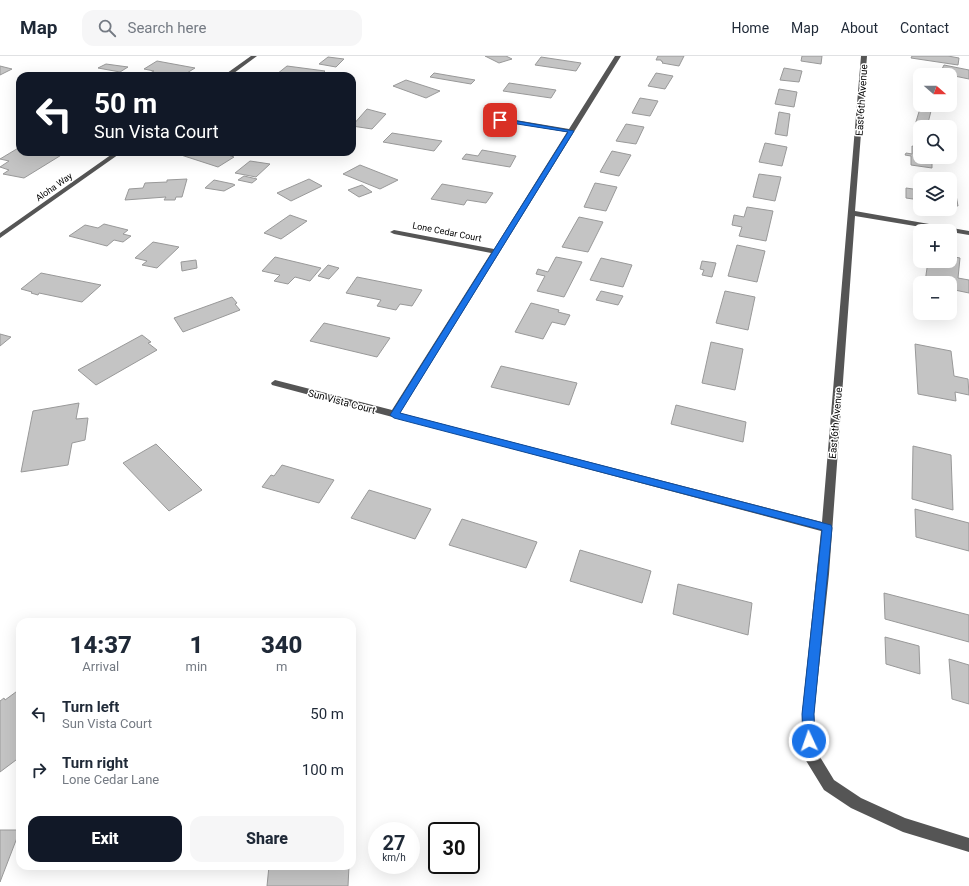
<!DOCTYPE html>
<html lang="en">
<head>
<meta charset="utf-8">
<style>
	body { margin:0; font-family:Roboto,sans-serif; background:#f6f6f7; color:#1f2937; height:100vh; display:flex; flex-direction:column; font-size:15px; white-space:nowrap }
	* { box-sizing:border-box; margin:0 }
	p { font-size:13px; color:#747a83 }
	.icon { flex:none; width:22px; height:22px; fill:none; stroke:currentColor; stroke-width:2; stroke-linecap:round; stroke-linejoin:round }
	.map { position:relative; flex:1; overflow:hidden }
	.side { position:absolute; left:16px; top:562px; width:340px; height:252px; display:flex; flex-direction:column; background:#fff; border-radius:12px; box-shadow:0 4px 16px #0002 }
	.side>* { flex:none }
	.top-card { position:absolute; left:16px; top:16px; width:340px; height:84px; border-radius:12px; box-shadow:0 4px 16px #0002; background:#111827; color:#fff; overflow:hidden }
	.needle { width:26px; rotate:110deg }
	.tools { position:absolute; left:913px; top:12px; display:grid; gap:8px }
	.tools a { display:grid; place-items:center; width:44px; height:44px; border-radius:8px; background:#fff; box-shadow:0 4px 16px #0002; font-size:20px }
	.speed { position:absolute; left:368px; top:766px; display:flex; gap:8px; font-size:20px; font-weight:700; text-align:center }
	.speed>* { display:grid; place-content:center; width:52px; height:52px; border-radius:50%; background:#fff; box-shadow:0 4px 16px #0002; line-height:1 }
	.speed small { font-size:10px; font-weight:400 }
	.speed .limit { border:2px solid #111; border-radius:6px; background:#fff; color:#111 }
	.pin { position:absolute; display:grid; place-items:center; width:34px; height:34px; color:#fff; margin:-17px; border-radius:8px; box-shadow:0 2px 6px #0006 }
	.me { position:absolute; width:44px; margin:-22px; rotate:357deg; stroke-linejoin:round; filter:drop-shadow(0 0 3px #0008) }
	.turn { display:flex; align-items:center; gap:14px; height:84px; padding:0 12px; font-size:18px }
	.turn .icon { width:52px; height:52px; stroke-width:2.5 }
	.turn b { display:block; font-size:28px; line-height:34px }
	.eta { display:flex; justify-content:space-evenly; align-items:center; height:68px; text-align:center }
	.eta b { font-size:24px; font-weight:800; line-height:28px }
	.action { display:flex; gap:8px; margin-top:auto; padding:8px 12px }
	.action a { flex:1; height:46px; border-radius:12px; background:#111827; color:#fff; font-size:16px; font-weight:800; line-height:46px; text-align:center }
	.action a+a { background:#f6f6f7; color:#1f2937 }
	ul { padding:0; list-style:none }
	li { display:flex; align-items:center; gap:12px; height:56px; padding:0 12px }
	li div { flex:1 }
	li b { display:block; font-size:15px }
	li em { font-style:normal }
	header { display:flex; align-items:center; gap:24px; box-sizing:border-box; height:56px; padding:0 20px; background:#fff; border-bottom:1px solid #e0e1e3 }
	header strong { font-size:19px }
	nav { display:flex; gap:22px; margin-inline-start:auto; font-size:14px }
	.search { width:280px; height:36px; background:#f6f6f7; display:flex; align-items:center; gap:10px; box-sizing:border-box; padding:0 14px; border-radius:12px; color:#747a83; font-size:15px }
	.map>svg:first-child { display:block }
	.building { fill:#c4c4c4; stroke:#999 }
	.lines { fill:none; stroke-linecap:round; stroke-linejoin:round }
	.minor { fill:#555; fill-rule:evenodd }
	.route { fill:#1a73e8; stroke:#114b97 }
	.labels { text-anchor:middle; stroke-width:3; stroke-linejoin:round; paint-order:stroke }
	.far-street-label { font-size:9px; fill:#000; stroke:#fff }
	.street-label { font-size:10px; fill:#000; stroke:#fff }
</style>
</head>
<body>
<header>
<strong>Map</strong>
<div class="search"><svg class="icon" aria-label="search" viewBox="0 0 24 24"><circle cx="10" cy="10" r="6"/><path d="M15 15l6 6"/></svg>Search here</div>
<nav><a>Home</a><a>Map</a><a>About</a><a>Contact</a></nav>
</header>
<div class="map">
<svg width="969" height="830" viewBox="0 0 969 830">
	<rect width="100%" height="100%" fill="#fff"/>
	<!-- building -->
	<path class="building" d="M485 0H506L512 3 499 7Z
		M658 0H684L679 10 662 7 663 6 661 5V4H656Z
		M802 0H822L821 8 801 5Z
		M912 0H948L959 2 958 9 911 2Z
		M328 1 344 3 336 11 319 8Z
		M541 1 581 7 576 15 535 9Z
		M157 5 195 12 182 20 169 18 165 20 150 17 154 15 144 13Z
		M106 8 128 11 120 16 98 12Z
		M944 9 969 14V23L940 17Z
		M0 10 12 13 0 19Z
		M287 10 325 15 320 20H289L277 18Z
		M784 12 802 15 799 26 780 24Z
		M434 17 475 24 471 28 430 21Z
		M656 17 673 20 665 33 648 30Z
		M406 24 440 35 426 42 393 30Z
		M509 27 556 34 551 42 503 35Z
		M779 33 797 36 794 51 775 48Z
		M640 42 658 45 650 60 632 57Z
		M921 49 932 51 927 71 915 69Z
		M367 53 386 58 372 73 352 70Z
		M779 56 790 58 787 80 775 78Z
		M626 68 644 71 636 88 616 85Z
		M392 77 442 85 434 95 383 86Z
		M765 87 787 91 782 110 759 106Z
		M912 90 920 92V101H932V112L911 109V100L905 99 906 97 912 98Z
		M20 91V96H54L63 98 24 122 3 118 9 114 0 111 9 105 0 103Z
		M482 94 516 100 510 111 462 103 466 98 478 100Z
		M612 95 631 99 619 120 600 116Z
		M181 96H219L234 101 218 111 178 98Z
		M250 105 270 108 256 121 235 117Z
		M360 109 398 124 380 133 343 118Z
		M759 118 781 121 775 145 753 141Z
		M244 120 257 123 252 127 238 124Z
		M187 123 182 141H176L175 144H164L166 141 125 144 129 133 143 132 145 127 167 126V124Z
		M309 123 322 130 291 145 277 137Z
		M214 124 233 128 235 129 224 135 205 132Z
		M595 127 617 131 606 155 584 151Z
		M442 128 493 137 486 147 467 144 464 149 431 143Z
		M362 129 372 136 359 141 348 134Z
		M906 132 920 134V144L906 142Z
		M950 138 956 139 958 150 950 149Z
		M747 151 773 155 766 185 739 180 742 171 732 169 734 159 744 161Z
		M290 159 307 165 281 183 264 177Z
		M579 161 603 166 588 196 562 191Z
		M104 168 128 174 123 178 131 180 123 186 114 184 107 190 69 180 85 169 98 172Z
		M153 186 179 191 157 212 142 209 147 205 135 202Z
		M737 189 765 195 757 226 728 220Z
		M950 200 960 202 958 222 969 224V237L950 233V227L925 226 928 205H950Z
		M275 201 321 212 310 225 295 221 288 228 274 225 280 219 262 215Z
		M556 201 582 206 564 241 537 235 545 220 536 218 538 213 548 216Z
		M601 202 632 209 623 231 590 224Z
		M196 204 197 212 182 215 181 206Z
		M702 205 716 207 712 221 702 219 704 214 700 213Z
		M328 209 339 212 329 223 318 220Z
		M41 217 101 229 82 246 39 237 38 239 31 237 32 236 21 233Z
		M357 221 422 234 412 250 400 248 396 254 377 250 381 244 346 237Z
		M601 235 623 240 618 249 596 244Z
		M725 235 755 241 748 274 716 267Z
		M232 241 237 247 235 248 240 254 183 276 174 262Z
		M531 247 559 254 558 256 570 259 565 269 552 266 543 283 515 276Z
		M324 267 390 282 377 301 310 285Z
		M0 278 11 281 0 290Z
		M142 279 151 286 148 287 157 294 96 329 78 314Z
		M711 286 743 293 735 334 702 327Z
		M915 288 951 295 954 320 968 323 969 339 955 336 956 345 918 338Z
		M501 310 577 327 569 349 491 331Z
		M79 347 76 363 88 362 85 384 72 387 68 409 21 416 33 355Z
		M676 349 746 366 743 386 671 368Z
		M156 388 202 434 169 455 123 407Z
		M913 390 951 399 953 454 912 443Z
		M282 409 334 424 319 447 262 431 271 419 274 420Z
		M369 434 431 453 415 483 351 462Z
		M915 453 969 467V495L916 481Z
		M462 463 537 486 526 512 449 489Z
		M580 494 651 515 642 547 570 525Z
		M678 528 752 547 748 579 673 558Z
		M884 537 969 559V586L885 563Z
		M885 581 919 590 920 618 886 608Z
		M949 603 969 609V648L952 643Z
		M20 633V701L0 716V645L4 642 5 644Z
		M0 774H20L0 826Z
		M269 810H349L348 830H267Z"/>
	<g class="lines">
		<!-- minor -->
		<path class="minor" d="M251 0H257L230 20H223Z
			M615 0H621L400 357 822 466 861 0H867L855 155 969 175V179L855 160 829 518 814 658 817 696 834 724 861 742 905 762 969 782V796L903 776 851 752 824 734 805 703 803 698 802 658 821 475 272 329 271 327 275 324 392 354 491 197 394 178 390 176 394 174 494 193 567 76 486 63 483 61 486 59 569 73Z
			M115 96H122L0 182V177Z"/>
	</g>
	<!-- route -->
	<path class="route" d="M500 62 574 75 400 357 831 469 832 472 814 658 815 685 813 689 809 691 805 689 803 685 802 658 822 474 394 362 390 359 568 76 498 65V62Z"/>
	<g class="labels">
		<!-- far-street labels -->
		<g class="far-street-label">
			<text transform="translate(54 131) rotate(-35)" y="3">Aloha Way</text>
			<text transform="translate(447 176) rotate(11)" y="3">Lone Cedar Court</text>
		</g>
		<!-- street labels -->
		<g class="street-label">
			<text transform="translate(861 44) rotate(-86)" y="4">East 6th Avenue</text>
			<text transform="translate(342 345) rotate(15)" y="4">Sun Vista Court</text>
			<text transform="translate(835 367) rotate(-85)" y="4">East 6th Avenue</text>
		</g>
	</g>
</svg>
<div class="tools">
<a><svg class="needle" viewBox="-14 -14 28 28"><path d="M0-13l5 13h-10z" fill="#e53935"/><path d="M0 13l5-13h-10z" fill="#747a83"/></svg></a>
<a><svg class="icon" aria-label="search" viewBox="0 0 24 24"><circle cx="10" cy="10" r="6"/><path d="M15 15l6 6"/></svg></a>
<a><svg class="icon" aria-label="layers" viewBox="0 0 24 24"><path d="M12 4l9 5-9 5-9-5zM3 14l9 5 9-5"/></svg></a>
<a>+</a>
<a>−</a>
</div>
<div class="speed"><div>27<small>km/h</small></div><div class="limit">30</div></div>
<div class="pin" style="left:500px;top:64px;background:#d93025"><svg class="icon" aria-label="arrive" viewBox="0 0 24 24"><path d="M6 21V4h12l-3 4 3 4H6"/></svg></div>
<svg class="me" style="left:809px;top:685px" viewBox="-20 -20 40 40"><circle r="17" fill="#1a73e8" stroke="#fff" stroke-width="3"/><path d="M0-11L8 9 0 5-8 9z" fill="#fff"/></svg>
<div class="top-card">
<div class="turn"><svg class="icon" aria-label="left" viewBox="0 0 24 24"><path d="M17 20v-9H6M10 6l-5 5 5 5"/></svg><div><b>50 m</b>Sun Vista Court</div></div>
</div>
<section class="side">
<div class="eta">
<div><b>14:37</b><p>Arrival</p></div>
<div><b>1</b><p>min</p></div>
<div><b>340</b><p>m</p></div>
</div>
<ul>
<li><svg class="icon" aria-label="left" viewBox="0 0 24 24"><path d="M17 20v-9H6M10 6l-5 5 5 5"/></svg><div><b>Turn left</b><p>Sun Vista Court</p></div><em>50 m</em></li>
<li><svg class="icon" aria-label="right" viewBox="0 0 24 24"><path d="M7 20v-9h11M14 6l5 5-5 5"/></svg><div><b>Turn right</b><p>Lone Cedar Lane</p></div><em>100 m</em></li>
</ul>
<div class="action"><a>Exit</a><a>Share</a></div>
</section>
</div>
</body>
</html>
